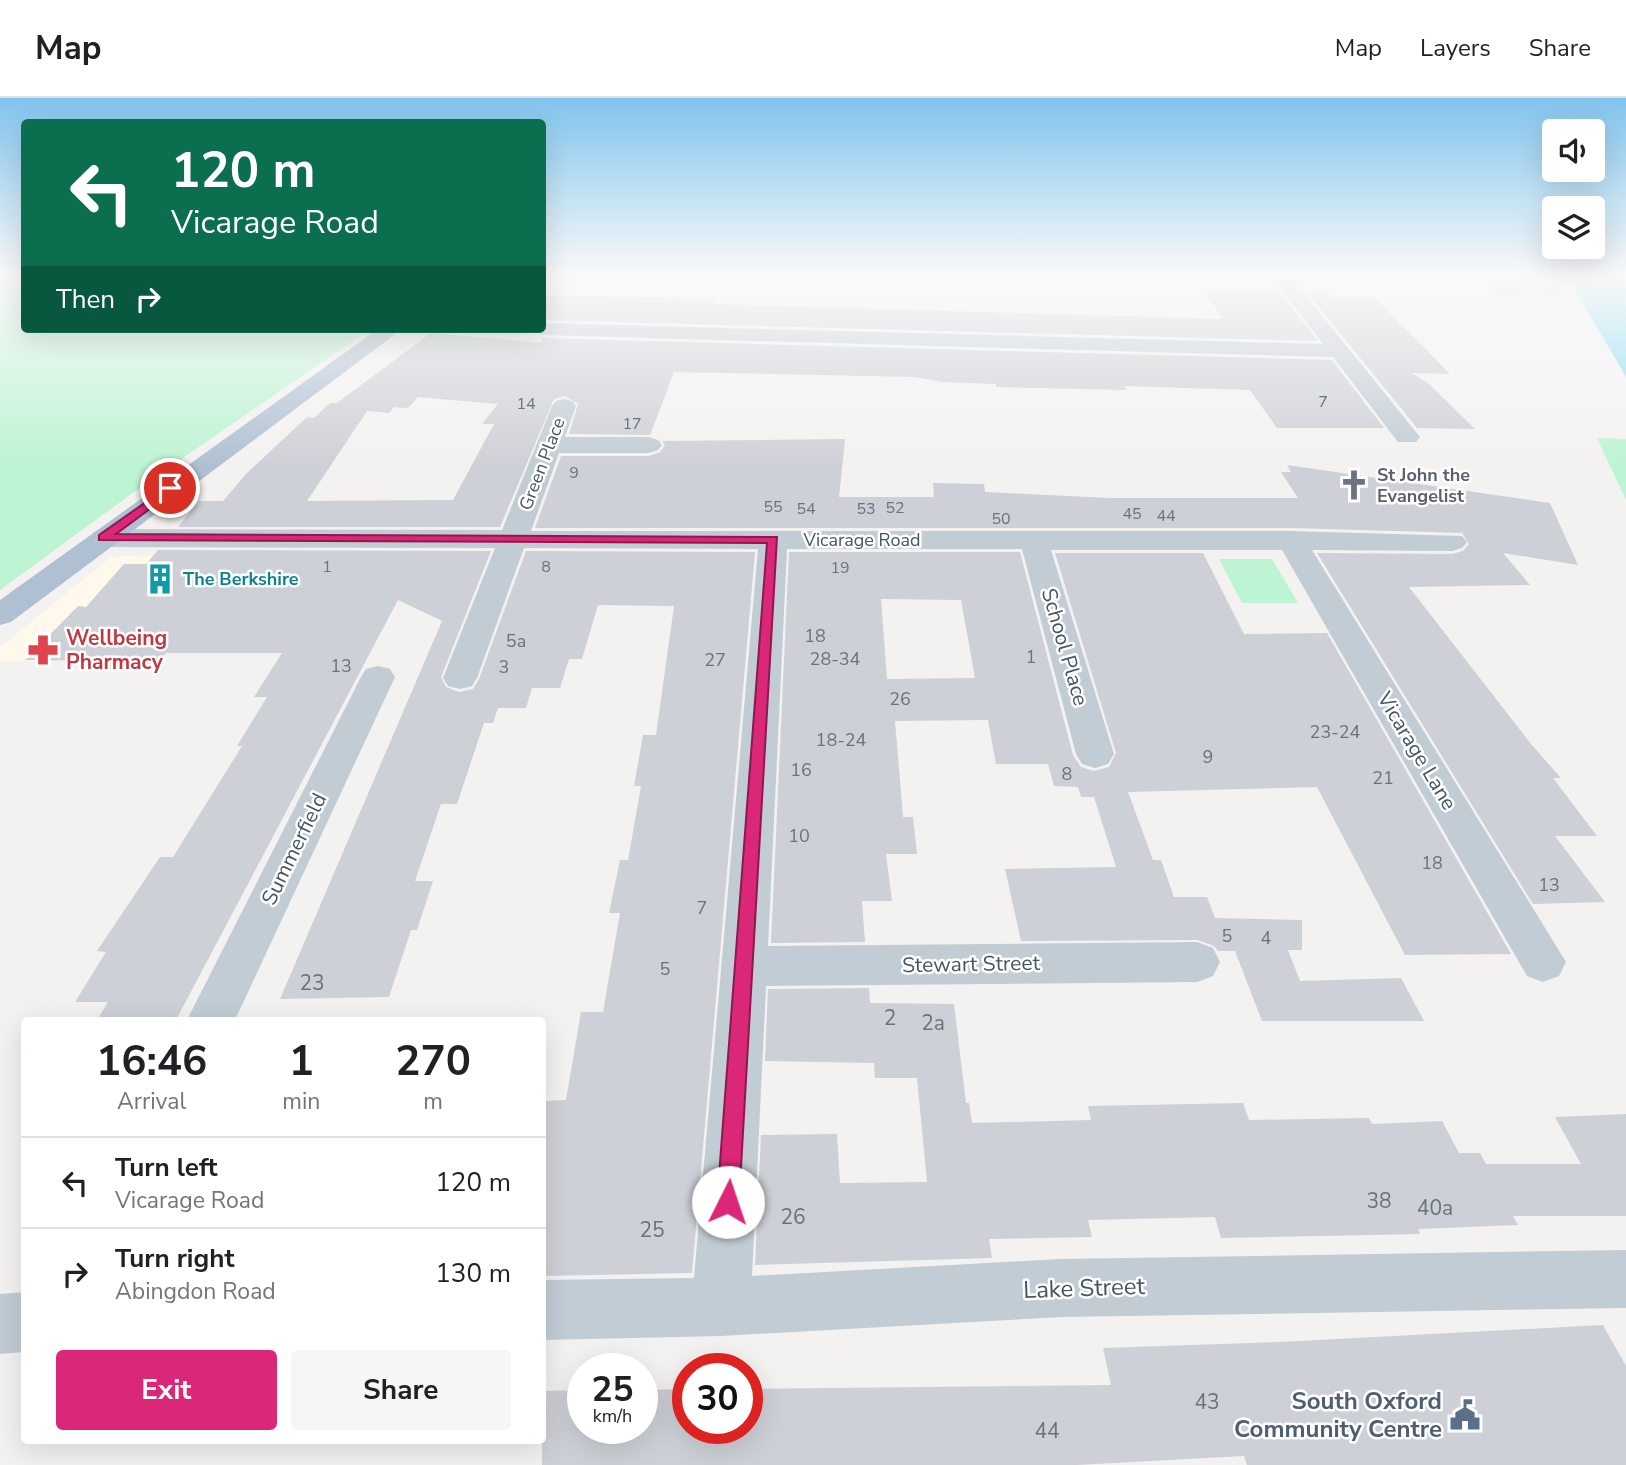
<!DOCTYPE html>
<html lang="en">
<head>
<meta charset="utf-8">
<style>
	body { margin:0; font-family:"Nunito Sans",sans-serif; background:#f6f6f6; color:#202124; height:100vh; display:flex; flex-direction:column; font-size:26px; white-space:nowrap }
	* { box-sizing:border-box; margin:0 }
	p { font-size:23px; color:#757577 }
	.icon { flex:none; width:38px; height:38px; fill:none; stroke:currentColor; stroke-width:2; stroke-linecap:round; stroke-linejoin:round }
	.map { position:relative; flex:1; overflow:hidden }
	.panel { position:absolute; left:21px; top:919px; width:525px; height:427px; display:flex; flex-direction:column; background:#fff; border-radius:7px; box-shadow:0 7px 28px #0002 }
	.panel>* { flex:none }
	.top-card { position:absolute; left:21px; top:21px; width:525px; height:214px; border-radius:7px; box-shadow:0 7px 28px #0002; background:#0b6e4f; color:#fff; overflow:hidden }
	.tools { position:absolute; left:1542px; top:21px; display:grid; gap:14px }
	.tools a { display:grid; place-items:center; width:63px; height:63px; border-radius:7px; background:#fff; box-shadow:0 7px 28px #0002; font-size:35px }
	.speed { position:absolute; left:567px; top:1255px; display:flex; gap:14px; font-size:35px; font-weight:700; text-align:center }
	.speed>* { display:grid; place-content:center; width:91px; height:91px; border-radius:50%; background:#fff; box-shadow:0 7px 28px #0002; line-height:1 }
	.speed small { font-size:18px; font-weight:400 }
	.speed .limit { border:10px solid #d22; background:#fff; color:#111 }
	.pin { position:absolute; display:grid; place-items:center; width:60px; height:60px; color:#fff; margin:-30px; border:4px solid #fff; border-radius:50%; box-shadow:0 2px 7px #0007 }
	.me { position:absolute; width:77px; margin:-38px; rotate:4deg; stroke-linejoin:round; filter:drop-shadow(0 0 5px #0008) }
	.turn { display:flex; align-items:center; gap:24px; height:147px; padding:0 35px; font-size:32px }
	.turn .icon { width:91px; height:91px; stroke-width:2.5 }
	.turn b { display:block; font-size:49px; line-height:60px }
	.then { display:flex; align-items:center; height:66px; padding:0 35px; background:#0003; gap:14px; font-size:26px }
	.eta { display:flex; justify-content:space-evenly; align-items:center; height:119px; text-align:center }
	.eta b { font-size:42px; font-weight:700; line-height:49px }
	.action { display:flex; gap:14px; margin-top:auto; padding:14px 35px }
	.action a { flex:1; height:80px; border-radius:7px; background:#db2777; color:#fff; font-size:28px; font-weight:700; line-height:80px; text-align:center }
	.action a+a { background:#f6f6f6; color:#202124 }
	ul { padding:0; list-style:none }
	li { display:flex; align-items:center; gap:21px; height:91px; padding:0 35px; border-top:2px solid #e0e0e0 }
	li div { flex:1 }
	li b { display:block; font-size:26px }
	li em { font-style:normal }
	header { display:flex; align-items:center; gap:42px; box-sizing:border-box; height:98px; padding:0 35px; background:#fff; border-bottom:2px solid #e0e0e0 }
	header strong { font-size:33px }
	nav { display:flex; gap:38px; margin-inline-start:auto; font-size:24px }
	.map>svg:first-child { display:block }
	.commercial { fill:#fef9eb }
	.green { fill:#bdf4d3 }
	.water { fill:#87dcf4 }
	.building { fill:#cdd0d6; fill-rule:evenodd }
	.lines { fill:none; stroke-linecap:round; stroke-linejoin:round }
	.minor { fill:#c1ccd4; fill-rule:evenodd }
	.major { fill:#afc0d2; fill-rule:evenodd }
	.route { fill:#db2777; stroke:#8e194d; stroke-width:2 }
	.labels { text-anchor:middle; stroke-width:5; stroke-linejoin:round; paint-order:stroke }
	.far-number-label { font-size:16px; fill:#68737e }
	.far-street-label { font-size:18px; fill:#475461; stroke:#fff }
	.far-worship-label { font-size:18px; font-weight:bold; fill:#5b616d; stroke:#fff; text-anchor:start }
	.far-culture-label { font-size:18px; font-weight:bold; fill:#0d838f; stroke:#fff; text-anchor:start }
	.number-label { font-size:18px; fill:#68737e }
	.health-label { font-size:21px; font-weight:bold; fill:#be3a42; stroke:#fff; text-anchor:start }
	.street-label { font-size:21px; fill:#475461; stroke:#fff }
	.near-number-label { font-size:21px; fill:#68737e }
	.near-street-label { font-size:24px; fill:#475461; stroke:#fff }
	.near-service-label { font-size:24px; font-weight:bold; fill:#4e5e75; stroke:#fff; text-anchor:end }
</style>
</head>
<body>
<header>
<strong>Map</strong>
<nav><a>Map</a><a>Layers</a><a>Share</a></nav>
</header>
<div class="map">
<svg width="1626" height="1367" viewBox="0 0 1626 1367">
	<rect width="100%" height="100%" fill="#f4f1f1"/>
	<!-- commercial -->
	<path class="commercial" d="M283 455 277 511 248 555 89 552 80 563H0V549L111 459Z"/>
	<!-- green -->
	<path class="green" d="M0 178H24V231H370L145 386 0 492Z
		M1475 178H1553L1565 197 1498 198Z
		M1597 340 1626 341V402Z
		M1219 461H1272L1298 505H1242Z"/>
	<!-- water -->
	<path class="water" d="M1567 178H1626V279Z"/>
	<!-- building -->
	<path class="building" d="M1225 191 1279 193 1318 243 542 222V197L716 201 714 206 1223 221 1205 194 1227 195Z
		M1306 193 1329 194 1334 200H1375L1450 276 1412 275 1428 285 1475 331 1417 330Z
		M431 235 542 245V240L1332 262 1384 330H1277L1250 292 1125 288 1127 292 996 289V286L942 284 915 279 674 274 650 337 569 336 578 306 565 298 554 301 500 429H178L199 403H223L246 376 307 319 314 320 330 305H337ZM418 299 498 306 482 326H494L453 402 307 403 367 313 389 315 394 309 408 310Z
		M845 341 839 399H934L933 385 984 386 985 394 1110 400H1298L1281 374H1291L1287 367 1550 405 1578 467 1503 455 1530 487 1409 489 1531 646 1561 680H1553L1597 738H1555L1605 804 1533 806 1317 455 1452 456 1463 453 1469 446 1462 435 1291 430H535L561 358H649L660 354 665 347 662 343Z
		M158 452 491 453 441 579 446 589 459 594 473 591 479 581 526 453 755 454 692 1175 542 1178V1003L566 1002 581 914H603L620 815H609L620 762H628L641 688H634L643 637H656L674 508 598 507 582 561H569L560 590H532L526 610H498L493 625H484L457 706H441L415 783H433L417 832H411L389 899 280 901 442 523 398 502 176 922H97L108 904H75L106 854 97 853 160 759H173L242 648H237L267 599H254L282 555H166L154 571 84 570 90 563 25 562 78 508 86 509 124 466H146Z
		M789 454H1020L1073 657 1081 669 1094 673 1109 669 1116 655 1055 455H1203L1244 536 1327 535 1511 856 1405 857 1317 689 1128 694 1153 762H1161L1174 799H1207L1215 820 1302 822V852H1288L1300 883 1401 880 1424 923H1262L1235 853H1218L1214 848 1198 842 1021 843 1005 771 1116 769 1094 699H1081L1078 689 1054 688 1048 666H996L988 622 895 623 903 719H913L917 756H886L892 803H862L865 844 771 845ZM881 501 961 502 975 580 887 581Z
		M869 890 870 905 954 906 966 1005H969L972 1025 1091 1022 1088 1008 1243 1005 1249 1022 1369 1020 1372 1026 1442 1023 1459 1055H1480L1486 1066H1581L1555 1019 1626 1016V1118H1513L1518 1127 1418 1131 1420 1136 1221 1140 1215 1119 1088 1122 1092 1139 989 1141 992 1160 755 1167 761 1037 837 1036 840 1085 927 1084 917 980H875L874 965 765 963 768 891Z
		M1603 1227 1626 1268V1367H1247L1244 1358 1077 1367H542V1293L583 1292V1330H642V1292L688 1291V1330H747V1291L1111 1287 1103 1250 1280 1244Z"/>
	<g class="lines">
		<!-- minor -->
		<path class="minor" d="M1271 178H1290L1416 334 1420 339 1416 344H1398L1333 259 542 237 532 231H542V225L1323 246Z
			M564 301 572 303 576 308 565 339H649L658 342 662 347 658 352 649 355H559L531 433H1291L1462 438 1467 444 1462 450 1452 453 1312 452 1566 864 1559 878 1543 884 1527 878 1282 452H1051L1114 656 1108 666 1095 670 1082 666 1076 656 1022 451H787L768 848 1197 844 1213 850 1220 864 1213 878 1197 884 766 888 752 1178 1061 1161 1626 1152V1210L1061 1219 721 1238 542 1242V1182L694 1180 758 451 524 450 477 580 472 588 460 591 448 588 443 580 495 450 104 449 94 446 89 440 94 434 104 431 502 432 552 308 556 303Z
			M378 568 390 571 395 579 235 922H187L361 579 366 571Z
			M24 1194V1254L0 1256V1196Z"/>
		<!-- major -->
		<path class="major" d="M378 231H402L11 524 0 527V502Z"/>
	</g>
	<!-- sky -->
	<linearGradient id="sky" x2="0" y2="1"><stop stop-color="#81c4ed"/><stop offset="0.48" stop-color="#faf9f9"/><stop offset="1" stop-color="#faf9f9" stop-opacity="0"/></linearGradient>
	<rect width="1626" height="369" fill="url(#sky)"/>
	<!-- route -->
	<path class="route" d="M170 387 174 388V393L116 436 777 439 739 1104 736 1112 728 1115 720 1112 717 1104 767 445 99 442V437Z"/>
	<!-- icons -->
	<defs>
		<g id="church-bare" transform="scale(2.415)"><path d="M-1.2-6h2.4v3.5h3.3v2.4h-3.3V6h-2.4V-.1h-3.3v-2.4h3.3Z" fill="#6b7280" stroke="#fff" stroke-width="2.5" paint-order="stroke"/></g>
		<g id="building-bare" transform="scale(2.415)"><path d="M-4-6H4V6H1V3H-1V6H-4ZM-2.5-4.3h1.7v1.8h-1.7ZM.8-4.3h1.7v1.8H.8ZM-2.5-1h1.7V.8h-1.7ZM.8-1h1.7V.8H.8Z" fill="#0f9aa8" stroke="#fff" stroke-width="2.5" paint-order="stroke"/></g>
		<g id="pharmacy-bare" transform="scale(2.415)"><path d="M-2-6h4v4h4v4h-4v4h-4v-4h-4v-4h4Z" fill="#e0444e" stroke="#fff" stroke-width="2.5" paint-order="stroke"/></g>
		<g id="civic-bare" transform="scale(2.415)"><path d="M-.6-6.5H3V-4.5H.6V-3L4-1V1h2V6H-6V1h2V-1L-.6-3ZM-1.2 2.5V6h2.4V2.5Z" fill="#5c6f8a" stroke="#fff" stroke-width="2.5" paint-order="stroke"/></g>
	</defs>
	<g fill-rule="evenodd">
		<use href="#church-bare" x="1354" y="387"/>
		<use href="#building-bare" x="160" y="481"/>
		<use href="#pharmacy-bare" x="43" y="552"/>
		<use href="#civic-bare" x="1465" y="1317"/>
	</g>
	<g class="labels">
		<!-- far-number labels -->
		<g class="far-number-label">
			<text x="1323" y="309">7</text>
			<text x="526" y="311">14</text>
			<text x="632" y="331">17</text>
			<text x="574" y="380">9</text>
			<text x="773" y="414">55</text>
			<text x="895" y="415">52</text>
			<text x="806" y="416">54</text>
			<text x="866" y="416">53</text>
			<text x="1132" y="421">45</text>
			<text x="1166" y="423">44</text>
			<text x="1001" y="426">50</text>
			<text x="327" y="474">1</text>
			<text x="546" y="474">8</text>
			<text x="840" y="475">19</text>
		</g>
		<!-- far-street labels -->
		<g class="far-street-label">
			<text transform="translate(542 366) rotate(-69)" y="6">Green Place</text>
			<text x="862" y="448">Vicarage Road</text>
		</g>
		<!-- far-worship labels -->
		<g class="far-worship-label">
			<text x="1377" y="383">St John the<tspan x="1377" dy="21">Evangelist</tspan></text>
		</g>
		<!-- far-culture labels -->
		<g class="far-culture-label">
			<text x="183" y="487">The Berkshire</text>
		</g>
		<!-- number labels -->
		<g class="number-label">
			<text x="815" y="544">18</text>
			<text x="516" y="549">5a</text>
			<text x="1031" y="565">1</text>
			<text x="835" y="567">28-34</text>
			<text x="715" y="568">27</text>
			<text x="341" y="574">13</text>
			<text x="504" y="575">3</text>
			<text x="900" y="607">26</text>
			<text x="1335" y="640">23-24</text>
			<text x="841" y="648">18-24</text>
			<text x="1208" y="665">9</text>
			<text x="801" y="678">16</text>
			<text x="1067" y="682">8</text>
			<text x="1383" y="686">21</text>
			<text x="799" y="744">10</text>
			<text x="1432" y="771">18</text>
			<text x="1549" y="793">13</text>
			<text x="702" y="816">7</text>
			<text x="1227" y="844">5</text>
			<text x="1266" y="846">4</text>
			<text x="665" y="877">5</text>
		</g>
		<!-- health labels -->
		<g class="health-label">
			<text x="66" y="547">Wellbeing<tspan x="66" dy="24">Pharmacy</tspan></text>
		</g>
		<!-- street labels -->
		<g class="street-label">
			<text transform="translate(1065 549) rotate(74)" y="7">School Place</text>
			<text transform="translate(1417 653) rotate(59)" y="7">Vicarage Lane</text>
			<text transform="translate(294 751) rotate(-64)" y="7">Summerfield</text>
			<text transform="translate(971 866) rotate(-1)" y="7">Stewart Street</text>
		</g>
		<!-- near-number labels -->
		<g class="near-number-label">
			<text x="312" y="892">23</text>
			<text x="890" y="927">2</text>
			<text x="933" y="932">2a</text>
			<text x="1379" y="1110">38</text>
			<text x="1435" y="1117">40a</text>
			<text x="793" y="1126">26</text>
			<text x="652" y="1139">25</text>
			<text x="1207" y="1311">43</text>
			<text x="1047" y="1340">44</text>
		</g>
		<!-- near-street labels -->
		<g class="near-street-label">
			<text transform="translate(1084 1190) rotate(-2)" y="8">Lake Street</text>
		</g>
		<!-- near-service labels -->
		<g class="near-service-label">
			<text x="1442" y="1311">South Oxford<tspan x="1442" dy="28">Community Centre</tspan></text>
		</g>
	</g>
</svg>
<div class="tools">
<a><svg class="icon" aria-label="sound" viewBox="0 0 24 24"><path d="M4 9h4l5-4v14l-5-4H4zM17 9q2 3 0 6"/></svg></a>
<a><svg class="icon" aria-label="layers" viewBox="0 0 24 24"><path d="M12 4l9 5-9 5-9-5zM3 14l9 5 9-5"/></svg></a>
</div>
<div class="speed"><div>25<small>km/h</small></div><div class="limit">30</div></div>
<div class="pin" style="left:170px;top:390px;background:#d93025"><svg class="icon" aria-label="arrive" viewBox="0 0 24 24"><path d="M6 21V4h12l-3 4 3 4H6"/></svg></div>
<svg class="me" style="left:728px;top:1104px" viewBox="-20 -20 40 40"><circle r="19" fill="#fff"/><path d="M0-13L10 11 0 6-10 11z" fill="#db2777"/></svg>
<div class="top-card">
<div class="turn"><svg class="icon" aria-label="left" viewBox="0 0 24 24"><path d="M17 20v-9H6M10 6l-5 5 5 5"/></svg><div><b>120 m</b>Vicarage Road</div></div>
<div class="then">Then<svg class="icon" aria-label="right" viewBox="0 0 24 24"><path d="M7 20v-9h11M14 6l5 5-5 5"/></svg></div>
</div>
<section class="panel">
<div class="eta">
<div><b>16:46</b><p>Arrival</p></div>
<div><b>1</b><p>min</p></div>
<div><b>270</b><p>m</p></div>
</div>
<ul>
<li><svg class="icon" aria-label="left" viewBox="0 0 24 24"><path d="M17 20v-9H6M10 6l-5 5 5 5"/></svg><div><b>Turn left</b><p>Vicarage Road</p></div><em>120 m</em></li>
<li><svg class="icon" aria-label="right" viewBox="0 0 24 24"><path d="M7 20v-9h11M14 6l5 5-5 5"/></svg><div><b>Turn right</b><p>Abingdon Road</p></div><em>130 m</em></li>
</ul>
<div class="action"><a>Exit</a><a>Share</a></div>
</section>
</div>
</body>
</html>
